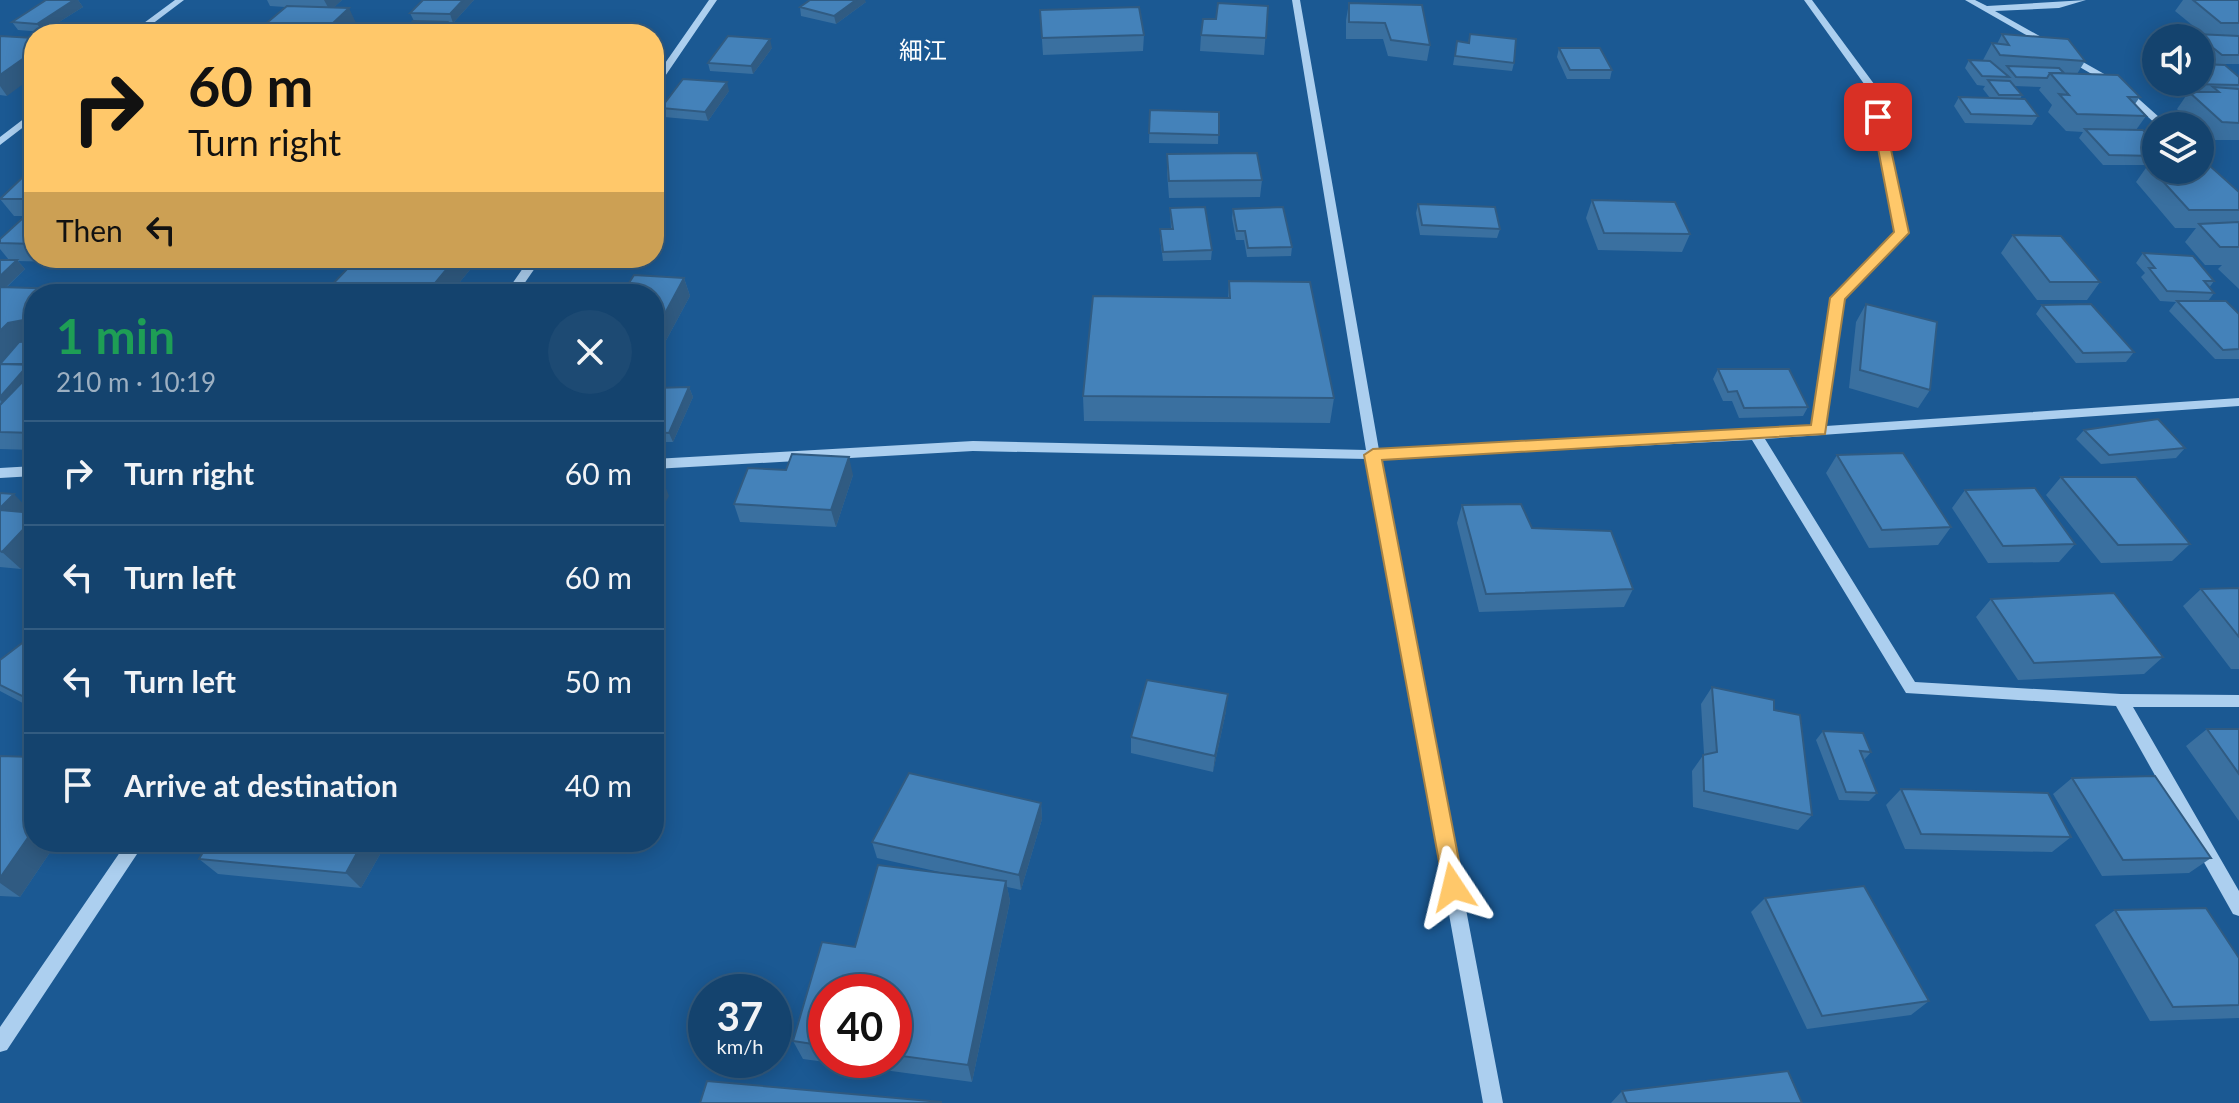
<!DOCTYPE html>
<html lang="en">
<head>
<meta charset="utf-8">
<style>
	body { margin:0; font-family:Lato,"Noto Sans JP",sans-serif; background:#1d4a73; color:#f1f3f6; height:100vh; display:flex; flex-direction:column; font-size:30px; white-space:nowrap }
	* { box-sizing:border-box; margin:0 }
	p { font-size:26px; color:#9db0c2 }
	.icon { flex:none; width:44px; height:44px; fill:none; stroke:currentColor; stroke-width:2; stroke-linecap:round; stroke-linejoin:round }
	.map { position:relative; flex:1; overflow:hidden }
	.side { position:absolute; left:24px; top:284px; width:640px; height:568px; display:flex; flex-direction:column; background:#14436e; border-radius:32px; box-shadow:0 4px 20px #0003,0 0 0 2px #335c81 }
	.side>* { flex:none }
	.top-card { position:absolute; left:24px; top:24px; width:640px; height:244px; border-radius:32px; box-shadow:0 4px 20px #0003,0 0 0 2px #335c81; background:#ffc86a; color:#111; overflow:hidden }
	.controls { position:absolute; left:2142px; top:24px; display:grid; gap:16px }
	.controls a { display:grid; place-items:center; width:72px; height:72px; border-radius:50%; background:#14436e; box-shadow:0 4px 20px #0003,0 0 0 2px #335c81; font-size:40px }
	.speed { position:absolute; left:688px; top:974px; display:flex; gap:16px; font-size:40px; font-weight:700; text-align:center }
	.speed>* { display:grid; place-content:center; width:104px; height:104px; border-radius:50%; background:#14436e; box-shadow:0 4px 20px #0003,0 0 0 2px #335c81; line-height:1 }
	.speed small { font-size:20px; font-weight:400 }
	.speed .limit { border:12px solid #d22; background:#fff; color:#111 }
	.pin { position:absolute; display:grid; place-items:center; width:68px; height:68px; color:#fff; margin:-34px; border-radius:16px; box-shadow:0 4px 12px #0006 }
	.me { position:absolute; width:88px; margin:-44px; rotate:350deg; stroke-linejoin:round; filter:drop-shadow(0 0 6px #0008) }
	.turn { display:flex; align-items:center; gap:28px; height:168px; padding:0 32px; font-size:36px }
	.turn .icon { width:104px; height:104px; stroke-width:2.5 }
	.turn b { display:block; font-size:56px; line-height:68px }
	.then { display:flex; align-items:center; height:76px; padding:0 32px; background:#0003; gap:16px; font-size:30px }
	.round { display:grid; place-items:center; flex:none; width:84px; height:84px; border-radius:42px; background:#1d4a73 }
	.head { display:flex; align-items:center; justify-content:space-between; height:136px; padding:0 32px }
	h1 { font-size:48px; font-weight:700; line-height:60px; color:#1e9e55 }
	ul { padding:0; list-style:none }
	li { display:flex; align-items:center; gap:24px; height:104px; padding:0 32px; border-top:2px solid #335c81 }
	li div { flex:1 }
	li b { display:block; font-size:30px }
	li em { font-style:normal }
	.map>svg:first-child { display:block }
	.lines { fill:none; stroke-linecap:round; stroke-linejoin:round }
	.minor { fill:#accfef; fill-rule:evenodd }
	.wall { fill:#3a70a0; fill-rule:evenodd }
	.shaded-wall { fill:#305b82 }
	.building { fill:#4482ba; stroke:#305b82; stroke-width:2 }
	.route { fill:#ffc86a; stroke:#a68245; stroke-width:2 }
	.labels { text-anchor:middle; stroke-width:6; stroke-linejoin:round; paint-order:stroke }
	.far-quarter-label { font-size:24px; fill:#fff; stroke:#1b5993 }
</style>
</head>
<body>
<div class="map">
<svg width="2239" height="1103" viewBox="0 0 2239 1103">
	<rect width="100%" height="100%" fill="#1b5993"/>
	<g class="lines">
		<!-- minor -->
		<path class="minor" d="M175 0H184L139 34H129Z
			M709 0H717L657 88 654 89V79Z
			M1292 0H1300L1379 450 1813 427 1832 298 1896 232 1867 88 1804 0H1812L1877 88 1907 233 1844 299 1826 426 2239 398V406L1765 439 1915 682 2121 694 2239 695V707H2133L2239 891V916L2233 914 2116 706 1906 693 1752 440 1380 459 1503 1103H1483L1367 459 973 451 654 469V459L973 441 1366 450Z
			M1965 0H1975L1987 6 2086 0 2059 8 1995 11 2052 43 2053 45 2049 48Z
			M2067 53 2122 84 2169 126H2158L2116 88 2064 58 2062 56Z
			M34 111V119L0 145V137Z
			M530 258H542L517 294H505Z
			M34 466V476L0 478V468Z
			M127 842H145L7 1050 0 1052V1027Z"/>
	</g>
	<!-- wall -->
	<path class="wall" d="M46 0H78L83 7 43 32 18 30 12 22Z
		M267 0H342L333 8 357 25 347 34H240L257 31 285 7 270 6Z
		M423 0H474L453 23H447L450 31 447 34H401L414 21 410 13Z
		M2183 0H2239V64H2216L2200 50V38H2193L2196 34H2203L2175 11Z
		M866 2 836 24 801 16 800 7Z
		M1349 3 1430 45 1427 61 1388 56 1383 39H1346V20Z
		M1268 6 1264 55 1200 51 1201 35 1216 19Z
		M1040 10 1144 35 1143 51 1043 55Z
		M1470 34 1514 63 1512 71 1453 65 1457 41 1468 43Z
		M2002 34 2085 61 2077 74 2140 97 2135 104 2146 116 2136 130 2156 143V170L2239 192V289L2218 269 2222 265H2205L2185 242 2196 228H2175L2136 182 2148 165H2103L2079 138 2083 132 2066 131 2048 112 2052 105 2039 90 2041 87 2014 86 2022 95 2020 99 2038 116 2032 125 1965 123 1954 106 1959 97 1990 98 1983 89 1985 86 1977 85 1965 68 1969 60H1983L1992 43 1997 44Z
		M0 36 7 96 0 95Z
		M772 48 753 74 710 71 708 63Z
		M1559 48 1612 70 1610 79H1567L1557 57Z
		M2239 77V140H2209L2200 131V126H2194L2177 109 2188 93H2184L2174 82H2200Z
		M729 91 708 121 664 117 661 108Z
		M1150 110 1219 112 1218 144 1149 143Z
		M1167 154 1262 180 1260 197 1169 198 1167 172Z
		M34 174V258H99L94 263 18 261 25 269 6 288 34 294V339L23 342 34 341V450L0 449V260H9L0 249V239L24 216H14L0 199Z
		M1592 200 1690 234 1682 252 1598 250 1586 218Z
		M1418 204 1500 229 1497 238 1420 235 1416 213Z
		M1170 208 1212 250 1211 260 1163 261 1160 238V229H1171Z
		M1233 209 1292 247 1291 256 1247 257 1244 240H1236L1232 218Z
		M2013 235 2100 282 2087 300H2037L2001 253Z
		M2143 253 2214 281 2209 288 2214 293 2208 301 2239 314V359H2215L2169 311 2176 302 2160 301 2141 277 2145 273 2136 263Z
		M383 258H469L473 266 450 294H328L326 291 374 269Z
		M684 278 690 296 662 348 654 347V294Z
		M1229 281 1334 398 1330 423 1084 421 1083 396 1228 298Z
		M1866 304 1930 390 1918 408 1849 388 1856 322Z
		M2042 305 2134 352 2126 362 2076 363 2036 314Z
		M1718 369 1808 407 1803 416 1739 418 1732 401H1723L1713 379Z
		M689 387 693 397 673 442H654V388Z
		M2084 430 2185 448 2176 458 2101 464 2076 439Z
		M1837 455 1951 527 1938 545 1869 548 1826 473Z
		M786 470 853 475 836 527 740 522 734 504Z
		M2061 477 2190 544 2172 561 2101 563 2046 495Z
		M1965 490 2075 544 2059 562 1988 563 1952 508Z
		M0 493 31 512 21 569 0 567Z
		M1462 505 1633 589 1624 607 1479 612 1457 523Z
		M2239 588V669H2231L2183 606 2201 589Z
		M1991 599 2163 657 2144 674 2018 680 1976 617Z
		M34 634V709L0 691V660Z
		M1712 687 1774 710 1812 815 1798 830 1693 807 1692 771 1704 754 1701 704Z
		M1226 711 1213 772 1131 753V737Z
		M2207 729H2239V821L2186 746Z
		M1823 731 1871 752 1864 760 1877 793 1869 801 1839 800 1816 740Z
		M0 756 34 842H57L20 897 0 896Z
		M2072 778 2211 858 2189 873 2102 876 2053 794Z
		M1901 789 2071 837 2052 852 1905 849 1886 805Z
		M1041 803 1042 819 1021 890 1007 887 1010 901 972 1082 803 1059 793 1041 855 947 944 873 877 858 872 842ZM826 992H894V1060H826Z
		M387 842 361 888 218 874 199 859Z
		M1765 898 1929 1001 1911 1015 1807 1029 1751 912Z
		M2115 910 2239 958V1018L2150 1021 2095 925Z
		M1622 1091 1802 1103H1611Z"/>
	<!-- shaded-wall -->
	<path class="shaded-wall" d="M74 0H78L83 7 43 32 37 24Z
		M324 0H342L330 11Z
		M463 0H474L453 23 450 14Z
		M856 0H865L866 2 836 24 834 16Z
		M349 8 357 25 347 34H337L332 24Z
		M447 22 450 31 447 34H436Z
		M315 23 321 34H302Z
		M770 39 772 48 753 74 751 66Z
		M34 51V76L7 96 0 86V75Z
		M727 82 729 91 708 121 705 112Z
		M456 258H469L473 266 450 294H426Z
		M17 260 25 269 0 293V276Z
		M684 278 690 296 662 348 656 330Z
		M64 289 68 294H59Z
		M34 318V339L24 341 0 364V331L8 323Z
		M29 364 34 370 15 417 0 400V397Z
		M689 387 693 397 673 442 669 433Z
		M849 457 853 475 836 527 831 510Z
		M662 478 669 496 654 524V492Z
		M14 494 31 512 16 528 0 512V508Z
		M34 518V555L21 569 2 552Z
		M1228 694 1226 711 1213 772 1215 756Z
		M1041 803 1042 819 1021 890 1019 875Z
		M34 829V842H57L20 897 0 883V878Z
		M363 842H387L361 888 346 873Z
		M1006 881 1010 901 972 1082 968 1065Z"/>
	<!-- building -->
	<path class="building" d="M46 0H74L37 24 12 22Z
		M423 0H463L450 14 410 13Z
		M810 0H856L834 16 800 7Z
		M2193 0H2239V23H2221Z
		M1218 3 1268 6 1266 38 1201 35 1203 19H1216Z
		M1349 3 1422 5 1430 45 1391 40 1385 23 1349 22Z
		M287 6 349 8 332 24 315 23 302 34H240L244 30 257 31Z
		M1139 7 1144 35 1042 38 1040 10Z
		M413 21 447 22 436 34H401Z
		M1470 34 1516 39 1514 63 1455 56 1457 41 1469 43Z
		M2002 34 2068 39 2085 61 2000 55 1992 43 2009 45Z
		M2196 34 2239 36V55H2222Z
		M0 36 34 38V51L0 75Z
		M728 36 770 39 751 66 708 63Z
		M1559 48H1600L1612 70H1570Z
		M1969 60 1990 61 2009 77 1982 76Z
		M2200 64 2225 65 2239 77V85L2190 84 2188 82H2200Z
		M2007 66 2059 68 2064 73H2050L2047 78 2016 77Z
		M2050 73 2118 75 2140 97H2128L2146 116 2077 114 2059 94 2069 95Z
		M683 79 727 82 705 112 661 108Z
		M1988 80 2010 81 2022 95H1999Z
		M2213 87 2239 89V123L2222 122 2189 92H2219Z
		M1959 97 2025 99 2038 116 1971 114Z
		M1150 110 1219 112V135L1149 133Z
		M2085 129 2143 130 2156 143V154L2155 156 2109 155Z
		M1257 153 1262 180 1169 181 1167 154Z
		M2200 157 2239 192V210H2189L2148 165H2156V170H2200Z
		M26 174H34V199H0Z
		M1592 200 1675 202 1690 234 1604 233Z
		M1418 204 1495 207 1500 229 1422 225Z
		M1205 207 1212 250 1163 252 1160 229H1173L1170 208Z
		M1283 207 1292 247 1248 248 1245 231H1237L1233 209Z
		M34 208V244L0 243V239Z
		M2239 222V247H2220L2199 224Z
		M2013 235 2061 236 2100 282H2050Z
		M2143 253 2193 256 2214 281H2204L2214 293 2167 291 2149 268H2155Z
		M383 258H456L426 294H356L326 291 348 268 374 269Z
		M0 260H17L0 276Z
		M634 275 684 278 656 330 654 329V294H622Z
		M1229 281 1310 282 1334 398 1083 396 1093 296 1230 298Z
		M0 287 64 289 59 294H34V318L8 323 0 331Z
		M2177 301H2226L2239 314V349L2223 350Z
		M1866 304 1937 322 1930 390 1860 370Z
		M2091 304 2134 352 2083 353 2042 305Z
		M34 341V365L0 364 19 342Z
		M0 364H29L0 397Z
		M1718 369H1789L1808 407 1744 408 1737 391 1728 392Z
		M34 370V433L0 432V405Z
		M689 387 669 433 654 432V388Z
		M2158 419 2185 448 2109 455 2084 430Z
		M1903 453 1951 527 1882 530 1837 455Z
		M792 454 849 457 831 510 734 504 748 468 786 470Z
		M654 477 662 478 654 492Z
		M2061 477H2136L2190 544 2118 545Z
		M2035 488 2075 544 2003 546 1965 490Z
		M0 493 14 494 0 508Z
		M1521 504 1532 528 1611 531 1633 589 1486 594 1462 505Z
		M0 510 34 513V518L2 552 0 551Z
		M2239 588V637L2201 589Z
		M2114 593 2163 657 2034 663 1991 599Z
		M34 634V702L0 685V660Z
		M1147 680 1228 694 1215 756 1131 737Z
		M1712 687 1774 700V710L1800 715 1812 815 1704 791 1703 755 1717 752Z
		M2207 729H2239V774Z
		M1823 731 1863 733 1871 752 1860 751 1877 793 1846 792Z
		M0 756 34 757V829L0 878Z
		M909 773 1041 803 1019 875 872 842Z
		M2155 776 2211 858 2123 860 2072 778Z
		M1901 789 2048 793 2071 837 1921 834Z
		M209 842H363L346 873 199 859Z
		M878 865 1006 881 968 1065 894 1055V992H826V1046L793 1041 822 942 855 947Z
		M1864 886 1929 1001 1822 1016 1765 898Z
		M2206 908 2239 958V1005L2173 1007 2115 910Z
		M1788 1071 1802 1103H1627L1622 1091Z
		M707 1081 941 1102V1103H700Z"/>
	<!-- route -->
	<path class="route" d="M1878 113 1884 117 1909 233 1845 299 1825 434 1382 460 1464 887 1461 894 1453 898 1445 894 1364 455 1373 449 1811 425 1830 298 1894 232 1872 117Z"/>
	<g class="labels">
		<!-- far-quarter labels -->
		<g class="far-quarter-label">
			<text x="923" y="59">細江</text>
		</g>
	</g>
</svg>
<div class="controls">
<a><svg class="icon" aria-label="sound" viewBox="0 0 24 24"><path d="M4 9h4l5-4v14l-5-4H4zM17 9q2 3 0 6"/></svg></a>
<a><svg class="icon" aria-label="layers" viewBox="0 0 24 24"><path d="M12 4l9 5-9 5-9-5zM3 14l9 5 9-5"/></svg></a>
</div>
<div class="speed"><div>37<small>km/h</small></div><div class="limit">40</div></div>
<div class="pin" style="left:1878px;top:117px;background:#d93025"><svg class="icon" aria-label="arrive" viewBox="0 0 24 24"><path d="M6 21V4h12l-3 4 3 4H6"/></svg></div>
<svg class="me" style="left:1453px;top:887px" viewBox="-20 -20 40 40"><path d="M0-17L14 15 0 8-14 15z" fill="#ffc86a" stroke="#fff" stroke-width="4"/></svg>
<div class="top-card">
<div class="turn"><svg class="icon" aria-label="right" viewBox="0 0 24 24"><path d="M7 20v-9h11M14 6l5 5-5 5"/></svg><div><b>60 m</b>Turn right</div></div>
<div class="then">Then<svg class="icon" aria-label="left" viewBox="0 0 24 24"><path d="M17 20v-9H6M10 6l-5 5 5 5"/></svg></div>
</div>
<section class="side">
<div class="head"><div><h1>1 min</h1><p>210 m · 10:19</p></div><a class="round"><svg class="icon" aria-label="close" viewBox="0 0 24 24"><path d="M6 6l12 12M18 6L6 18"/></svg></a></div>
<ul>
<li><svg class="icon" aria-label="right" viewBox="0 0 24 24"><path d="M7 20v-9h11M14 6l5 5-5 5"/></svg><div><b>Turn right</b></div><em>60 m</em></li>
<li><svg class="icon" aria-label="left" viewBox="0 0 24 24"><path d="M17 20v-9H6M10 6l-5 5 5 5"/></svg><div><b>Turn left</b></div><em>60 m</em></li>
<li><svg class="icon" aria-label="left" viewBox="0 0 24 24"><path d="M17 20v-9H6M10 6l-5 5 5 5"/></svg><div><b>Turn left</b></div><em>50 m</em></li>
<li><svg class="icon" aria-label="arrive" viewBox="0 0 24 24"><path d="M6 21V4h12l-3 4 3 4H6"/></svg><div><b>Arrive at destination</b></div><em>40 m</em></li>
</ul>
</section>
</div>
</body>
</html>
